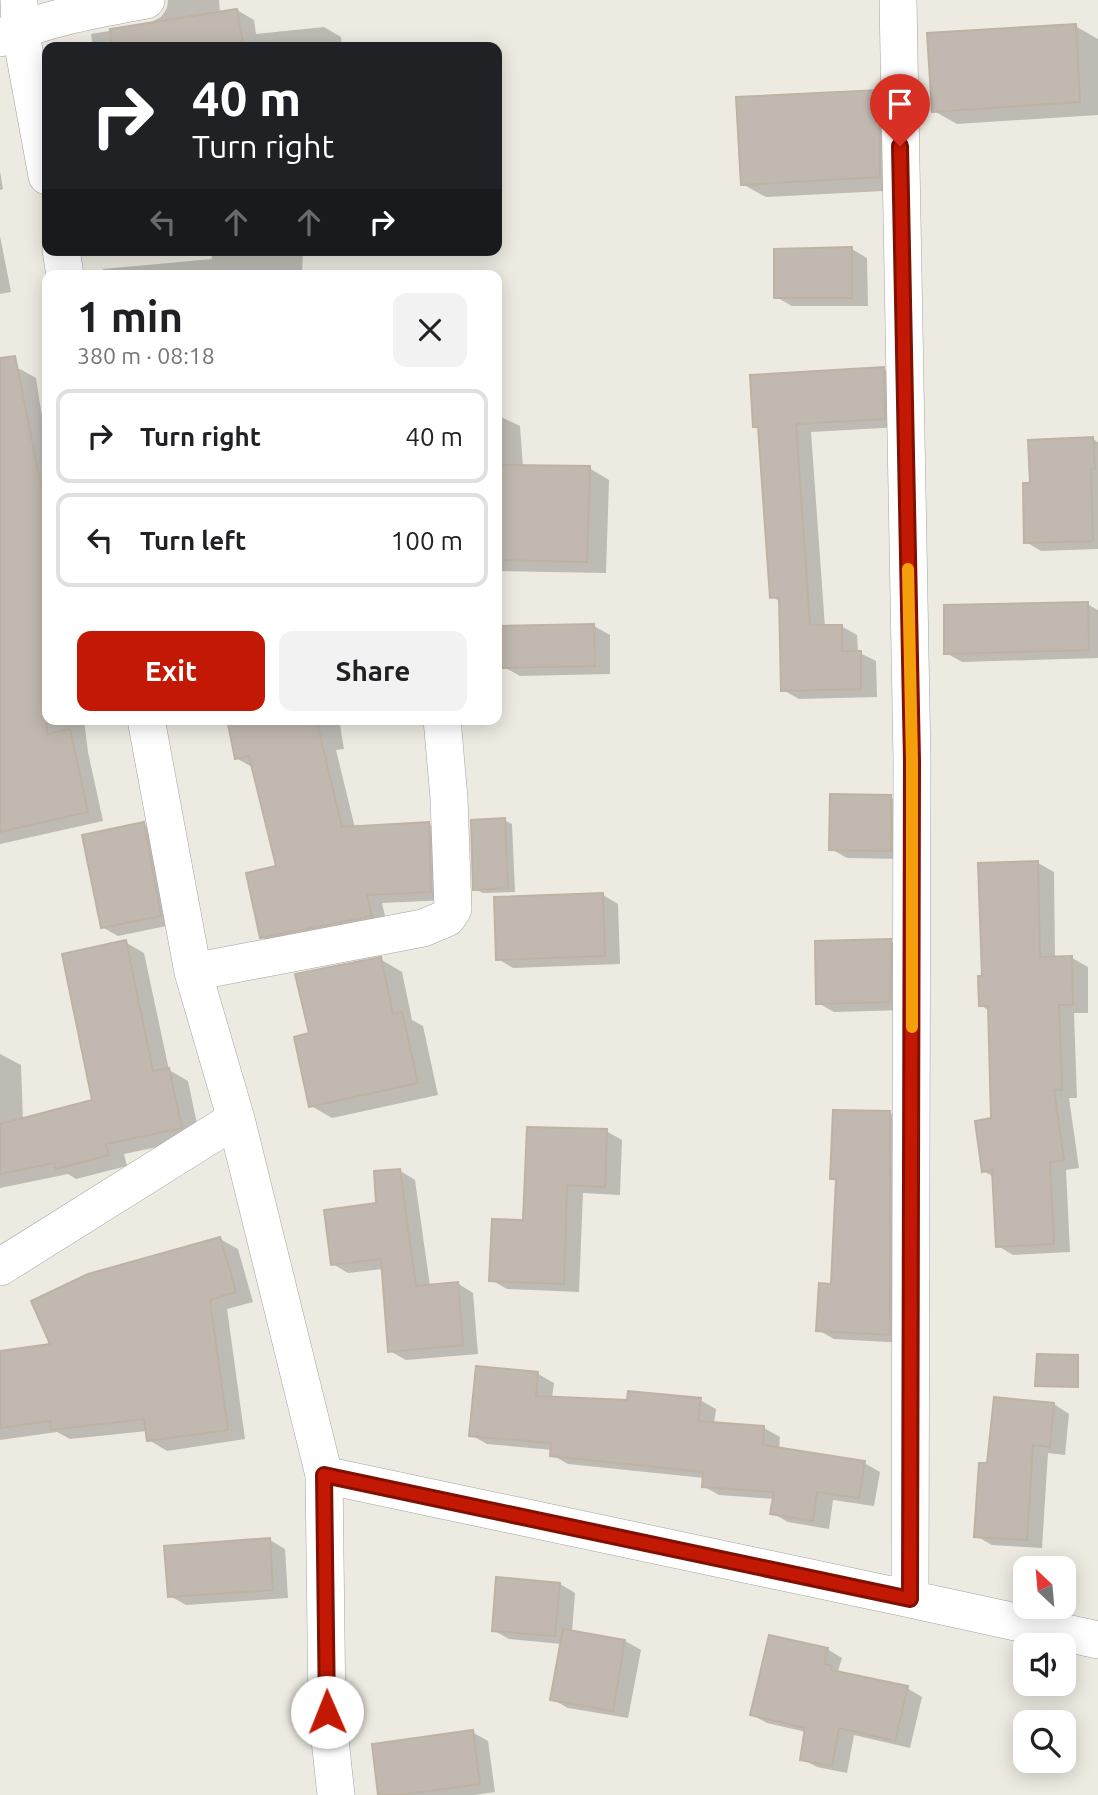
<!DOCTYPE html>
<html lang="en">
<head>
<meta charset="utf-8">
<style>
	body { margin:0; font-family:Ubuntu,sans-serif; background:#f2f2f2; color:#202124; height:100vh; display:flex; flex-direction:column; font-size:26px; white-space:nowrap }
	* { box-sizing:border-box; margin:0 }
	p { font-size:23px; color:#757577 }
	.icon { flex:none; width:38px; height:38px; fill:none; stroke:currentColor; stroke-width:2; stroke-linecap:round; stroke-linejoin:round }
	.map { position:relative; flex:1; overflow:hidden }
	.panel { position:absolute; left:42px; top:270px; width:460px; height:455px; display:flex; flex-direction:column; background:#fff; border-radius:14px; box-shadow:0 4px 18px #0003 }
	.panel>* { flex:none }
	.guide { position:absolute; left:42px; top:42px; width:460px; height:214px; border-radius:14px; box-shadow:0 4px 18px #0003; background:#202124; color:#fff; overflow:hidden }
	.needle { width:46px; rotate:334deg }
	.buttons { position:absolute; left:1013px; top:1556px; display:grid; gap:14px }
	.buttons a { display:grid; place-items:center; width:63px; height:63px; border-radius:14px; background:#fff; box-shadow:0 4px 18px #0003; font-size:35px }
	.pin { position:absolute; display:grid; place-items:center; width:60px; height:60px; color:#fff; margin:-72px -30px; border-radius:50% 50% 50% 0; rotate:-45deg; box-shadow:0 0 7px #0007 }
	.pin .icon { rotate:45deg }
	.me { position:absolute; width:77px; margin:-38px; rotate:359deg; stroke-linejoin:round; filter:drop-shadow(0 0 5px #0008) }
	.turn { display:flex; align-items:center; gap:24px; height:147px; padding:0 35px; font-size:32px }
	.turn .icon { width:91px; height:91px; stroke-width:2.5 }
	.turn b { display:block; font-size:49px; line-height:60px }
	.lanes { display:flex; align-items:center; height:66px; padding:0 35px; background:#0003; justify-content:center; gap:35px; direction:ltr }
	.lanes .off { opacity:.35 }
	.round { display:grid; place-items:center; flex:none; width:74px; height:74px; border-radius:14px; background:#f2f2f2 }
	.head { display:flex; align-items:center; justify-content:space-between; height:119px; padding:0 35px }
	h1 { font-size:42px; font-weight:600; line-height:52px }
	.cta { display:flex; gap:14px; margin-top:auto; padding:14px 35px }
	.cta a { flex:1; height:80px; border-radius:14px; background:#c31803; color:#fff; font-size:28px; font-weight:600; line-height:80px; text-align:center }
	.cta a+a { background:#f2f2f2; color:#202124 }
	ul { padding:0; list-style:none }
	li { display:flex; align-items:center; gap:21px; height:94px; margin:0 14px 10px; padding:0 21px; border:4px solid #e0e0e0; border-radius:14px }
	li div { flex:1 }
	li b { display:block; font-size:26px }
	li em { font-style:normal }
	.map>svg:first-child { display:block }
	.shadow { fill:#0003 }
	.building { fill:#c1b9b0; stroke:#beb2a3; stroke-width:2 }
	.lines { fill:none; stroke-linecap:round; stroke-linejoin:round }
	.minor-casing { stroke:#a2a2a2; stroke-width:38 }
	.minor { stroke:#fff; stroke-width:37 }
	.route-casing { stroke:#7f1002; stroke-width:18 }
	.route { stroke:#c31803; stroke-width:12 }
	.slow { stroke:#f59e0b; stroke-width:12 }
</style>
</head>
<body>
<div class="map">
<svg width="1098" height="1795" viewBox="0 0 1098 1795">
	<rect width="100%" height="100%" fill="#edeae1"/>
	<!-- shadow -->
	<path class="shadow" d="M168 0H219L220 13 237 10 254 20 256 34 324 27 341 37 342 47H93L91 34 145 25 161 17 167 8Z
		M1075 26 1098 39V115L957 124 934 111Z
		M878 92 901 105 903 190 766 197 742 184Z
		M0 171 3 189 0 190Z
		M0 236 11 292 0 294Z
		M852 249 867 258 868 306H792L776 297Z
		M211 250H303L302 275H104L103 269 212 259Z
		M20 369 36 378 47 449V719H84L88 752 103 821 0 844V372Z
		M883 369 899 378 900 427 811 432 825 627 841 626 857 635 858 652 876 661 877 697 799 699 783 690 781 602 772 597 760 429 754 426Z
		M497 415 520 426 523 467 589 468 609 480 606 573 497 571Z
		M1093 439 1098 442V549L1041 551 1026 542 1032 485Z
		M1087 604 1098 610V658L962 662 946 653Z
		M594 626 610 635V674L520 676 504 667Z
		M229 719H339L344 749 336 750 355 828 428 824 444 833 447 900 382 903 387 925 277 946 261 937 278 868 252 767 236 758Z
		M890 797 906 806V859L847 858 831 849Z
		M504 820 512 824 515 892 483 893 475 889Z
		M143 824 159 833 176 924 118 936 102 927Z
		M1038 863 1054 872 1055 959 1072 958 1088 967V1013H1074L1077 1098H1069L1079 1168 1066 1170 1070 1252 1013 1255 998 1246 994 1177 983 1171 993 1120 989 1011 981 1005 984 978Z
		M603 895 618 904 620 964 513 968 498 959Z
		M890 941 906 950V1010L834 1012 818 1003Z
		M125 942 144 953 169 1070 188 1081 200 1138 124 1154 127 1166 76 1179 68 1174 0 1188V1054L21 1065 23 1120 94 1102Z
		M380 959 402 972 412 1020 423 1026 438 1095 332 1118 311 1106V1035Z
		M890 1113 905 1122V1343L834 1339 818 1330 833 1285 838 1182 832 1178Z
		M606 1131 622 1140 620 1195 583 1193 579 1292 507 1289 491 1280 525 1222Z
		M399 1170 415 1180 430 1286 457 1283 473 1293 478 1354 406 1360 390 1351 383 1269 348 1273 333 1264 378 1204Z
		M220 1239 238 1249 253 1302 227 1309 245 1439 167 1451 149 1440 147 1431 70 1439 57 1432 0 1440V1353L53 1345Z
		M478 1368 538 1374 554 1383 552 1398 628 1402 700 1400 716 1409 714 1424 764 1428 780 1437 779 1449 864 1463 880 1472 874 1506 833 1500 829 1529 788 1522 772 1513 775 1499 719 1495 703 1486 704 1478 568 1464 552 1455 553 1450 487 1444 471 1435Z
		M1054 1404 1069 1414 1065 1455 1048 1453 1042 1548 992 1545 976 1536 988 1465Z
		M270 1540 285 1549 288 1598 186 1605 170 1596Z
		M560 1584 575 1593 572 1632 625 1641 641 1650 628 1718 568 1708 552 1699 562 1644 509 1639 493 1630Z
		M827 1649 842 1658 838 1671 843 1674 907 1688 922 1697 910 1748 854 1735 847 1773 817 1767 802 1759 806 1732 767 1723 752 1715Z
		M472 1732 488 1741 495 1792 474 1795H380Z"/>
	<!-- building -->
	<path class="building" d="M237 9 243 44 223 47H112L110 29Z
		M1076 24 1080 102 932 112 927 33Z
		M879 90 880 177 741 185 736 97Z
		M852 247V298H774V249Z
		M15 356 47 515V734L70 729 88 812 0 832V358Z
		M884 367 885 419 796 424 810 625H842V651H861V689L781 691 779 597 770 598 758 427H753L750 375Z
		M1093 437 1095 469H1091L1093 541 1024 543 1023 483H1030L1028 440Z
		M497 465 590 466 587 562 497 560Z
		M1088 602 1089 650 944 654V605Z
		M594 624 595 666 502 668V626Z
		M227 719H316L342 827 429 822 431 892 367 895 372 916 260 938 246 873 276 866 249 756 235 759Z
		M830 794 891 795V851L829 850Z
		M505 818 508 888 473 890 471 820Z
		M144 822 161 916 101 928 82 835Z
		M1038 861 1040 957 1072 956 1073 1005H1059L1062 1090H1054L1064 1160 1050 1162 1054 1244 996 1247 992 1170 982 1172 975 1121 991 1118 988 1006H979L978 976H982L978 863Z
		M603 893 605 956 496 960 494 897Z
		M891 939 890 1002 816 1004 815 941Z
		M126 940 153 1071 169 1068 182 1128 106 1144 109 1155 56 1169 54 1163 0 1174V1124L92 1100 62 954Z
		M381 957 393 1014 402 1012 418 1083 309 1107 294 1037 309 1033 295 974Z
		M833 1110 890 1111V1335L816 1331 819 1283 831 1284 836 1179H830Z
		M527 1127 607 1129 605 1187 567 1185 564 1284 489 1281 492 1219 523 1220Z
		M400 1169 416 1286 458 1282 463 1345 388 1352 381 1259 331 1265 324 1210 376 1203 374 1171Z
		M220 1237 236 1292 210 1300 228 1430 147 1441 144 1419 51 1430 50 1421 0 1428V1351L50 1344 31 1301 88 1274Z
		M1037 1354 1078 1355V1387L1035 1386Z
		M476 1366 538 1372 536 1396 627 1400 628 1391 701 1398 698 1421 764 1426 763 1445 865 1461 859 1498 817 1492 813 1521 770 1514 774 1492 702 1487 703 1472 550 1456 551 1443 469 1436Z
		M994 1397 1054 1403 1050 1447 1033 1445 1027 1540 974 1537 979 1463H987Z
		M270 1538 273 1590 168 1597 164 1546Z
		M496 1577 560 1583 555 1636 492 1631Z
		M563 1629 625 1640 613 1711 550 1700Z
		M769 1635 828 1648 824 1664 832 1666 831 1670 908 1686 895 1741 839 1728 832 1766 800 1760 805 1728 750 1715Z
		M473 1730 480 1784 399 1795H378L372 1744Z"/>
	<g class="lines">
		<!-- minor casing -->
		<g class="minor-casing">
			<path id="minor" d="M19 0 20 29 47 176
				M0 38C47 18 96 9 146 0
				M61 250 65 275
				M146 719 193 972 236 1119 324 1475 327 1712 336 1795
				M193 972 423 928 447 918 453 909 449 798 442 719
				M0 1267 236 1119
				M324 1475 910 1599 912 761 898 0
				M910 1599 1098 1640"/>
		</g>
		<!-- minor -->
		<use href="#minor" class="minor"/>
	</g>
	<g class="lines">
		<!-- route casing -->
		<g class="route-casing">
			<path id="route" d="M327 1712 324 1475 910 1599 912 761 900 146"/>
		</g>
		<!-- route -->
		<use href="#route" class="route"/>
		<!-- slow -->
		<path class="slow" d="M908 569 912 761V1027"/>
	</g>
</svg>
<div class="buttons">
<a><svg class="needle" viewBox="-14 -14 28 28"><path d="M0-13l5 13h-10z" fill="#e53935"/><path d="M0 13l5-13h-10z" fill="#757577"/></svg></a>
<a><svg class="icon" aria-label="sound" viewBox="0 0 24 24"><path d="M4 9h4l5-4v14l-5-4H4zM17 9q2 3 0 6"/></svg></a>
<a><svg class="icon" aria-label="search" viewBox="0 0 24 24"><circle cx="10" cy="10" r="6"/><path d="M15 15l6 6"/></svg></a>
</div>
<div class="pin" style="left:900px;top:146px;background:#d93025"><svg class="icon" aria-label="arrive" viewBox="0 0 24 24"><path d="M6 21V4h12l-3 4 3 4H6"/></svg></div>
<svg class="me" style="left:327px;top:1712px" viewBox="-20 -20 40 40"><circle r="19" fill="#fff"/><path d="M0-13L10 11 0 6-10 11z" fill="#c31803"/></svg>
<div class="guide">
<div class="turn"><svg class="icon" aria-label="right" viewBox="0 0 24 24"><path d="M7 20v-9h11M14 6l5 5-5 5"/></svg><div><b>40 m</b>Turn right</div></div>
<div class="lanes"><svg class="icon off" aria-label="left" viewBox="0 0 24 24"><path d="M17 20v-9H6M10 6l-5 5 5 5"/></svg><svg class="icon off" aria-label="ahead" viewBox="0 0 24 24"><path d="M12 20V5M6 11l6-6 6 6"/></svg><svg class="icon off" aria-label="ahead" viewBox="0 0 24 24"><path d="M12 20V5M6 11l6-6 6 6"/></svg><svg class="icon" aria-label="right" viewBox="0 0 24 24"><path d="M7 20v-9h11M14 6l5 5-5 5"/></svg></div>
</div>
<section class="panel">
<div class="head"><div><h1>1 min</h1><p>380 m · 08:18</p></div><a class="round"><svg class="icon" aria-label="close" viewBox="0 0 24 24"><path d="M6 6l12 12M18 6L6 18"/></svg></a></div>
<ul>
<li><svg class="icon" aria-label="right" viewBox="0 0 24 24"><path d="M7 20v-9h11M14 6l5 5-5 5"/></svg><div><b>Turn right</b></div><em>40 m</em></li>
<li><svg class="icon" aria-label="left" viewBox="0 0 24 24"><path d="M17 20v-9H6M10 6l-5 5 5 5"/></svg><div><b>Turn left</b></div><em>100 m</em></li>
</ul>
<div class="cta"><a>Exit</a><a>Share</a></div>
</section>
</div>
</body>
</html>
